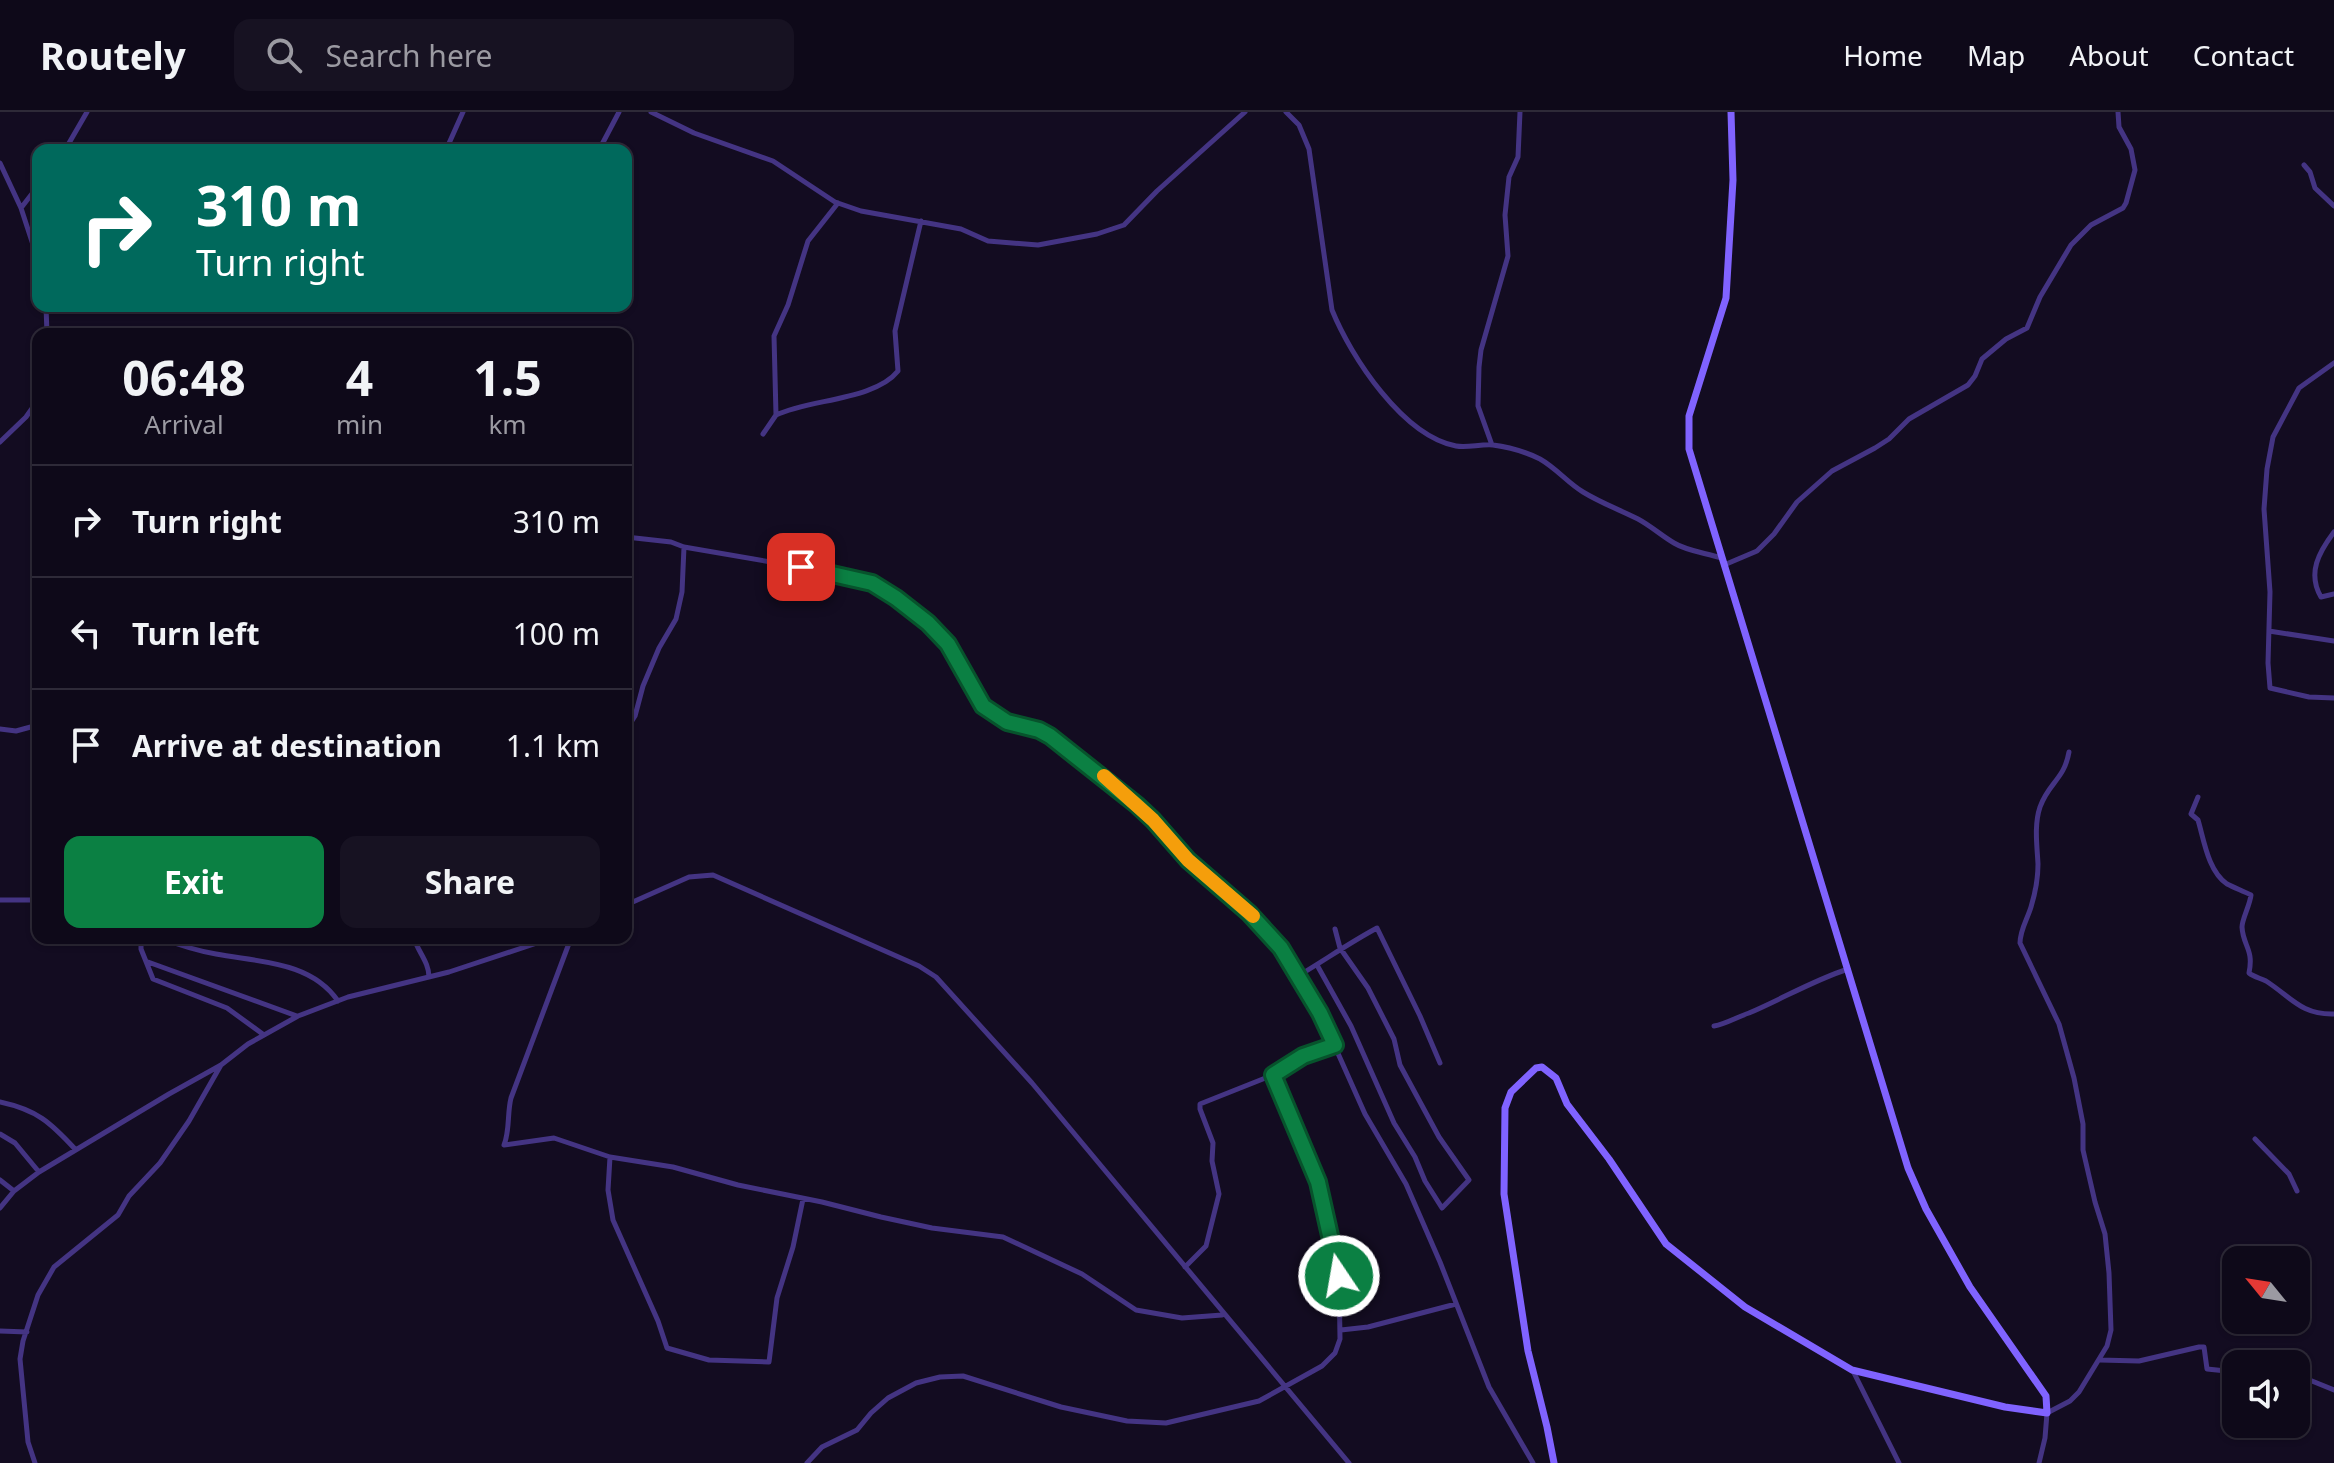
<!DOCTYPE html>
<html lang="en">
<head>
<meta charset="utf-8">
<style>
	body { margin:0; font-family:"Noto Sans",sans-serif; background:#171222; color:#f1f3f6; height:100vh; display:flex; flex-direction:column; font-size:30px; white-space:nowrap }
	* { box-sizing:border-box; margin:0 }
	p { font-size:26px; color:#9b9aa2 }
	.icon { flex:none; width:44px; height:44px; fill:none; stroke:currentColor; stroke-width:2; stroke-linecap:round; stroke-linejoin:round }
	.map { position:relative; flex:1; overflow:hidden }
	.panel { position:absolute; left:32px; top:216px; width:600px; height:616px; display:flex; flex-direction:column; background:#0e0919; border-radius:16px; box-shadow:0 2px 6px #0004,0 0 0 2px #2e2a38 }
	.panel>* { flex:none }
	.banner { position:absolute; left:32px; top:32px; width:600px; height:168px; border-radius:16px; box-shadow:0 2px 6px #0004,0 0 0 2px #2e2a38; background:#00695c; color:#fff; overflow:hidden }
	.needle { width:52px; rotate:300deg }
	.buttons { position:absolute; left:2222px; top:1134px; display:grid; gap:16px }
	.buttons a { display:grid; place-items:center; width:88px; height:88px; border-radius:16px; background:#0e0919; box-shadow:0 2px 6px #0004,0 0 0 2px #2e2a38; font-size:40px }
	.pin { position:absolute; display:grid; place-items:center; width:68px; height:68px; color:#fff; margin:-34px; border-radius:16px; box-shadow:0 4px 12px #0006 }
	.me { position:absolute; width:88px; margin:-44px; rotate:348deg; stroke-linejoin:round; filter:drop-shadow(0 0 6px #0008) }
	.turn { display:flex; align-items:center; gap:28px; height:168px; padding:0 32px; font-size:36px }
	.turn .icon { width:104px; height:104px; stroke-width:2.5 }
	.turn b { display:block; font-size:56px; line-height:68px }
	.eta { display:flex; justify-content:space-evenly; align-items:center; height:136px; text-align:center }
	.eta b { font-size:48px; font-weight:700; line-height:56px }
	.button { display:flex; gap:16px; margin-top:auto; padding:16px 32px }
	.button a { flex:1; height:92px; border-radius:16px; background:#0b8043; color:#fff; font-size:32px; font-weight:700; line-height:92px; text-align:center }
	.button a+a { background:#171222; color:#f1f3f6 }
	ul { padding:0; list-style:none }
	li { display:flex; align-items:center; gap:24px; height:112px; padding:0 32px; border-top:2px solid #2e2a38 }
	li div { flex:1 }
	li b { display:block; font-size:30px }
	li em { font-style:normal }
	header { display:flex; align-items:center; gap:48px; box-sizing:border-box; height:112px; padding:0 40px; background:#0e0919; border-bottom:2px solid #2e2a38 }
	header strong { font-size:38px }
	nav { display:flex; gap:44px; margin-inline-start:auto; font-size:28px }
	.search { width:560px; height:72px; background:#171222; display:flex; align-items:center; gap:20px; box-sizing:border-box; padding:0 28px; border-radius:16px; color:#9b9aa2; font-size:30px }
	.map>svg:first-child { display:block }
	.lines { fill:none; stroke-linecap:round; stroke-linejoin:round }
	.street { stroke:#443483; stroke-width:5 }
	.secondary { stroke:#8063ff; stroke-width:7 }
	.route-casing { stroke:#07532c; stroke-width:20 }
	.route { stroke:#0b8043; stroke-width:14 }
	.slow { stroke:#f59e0b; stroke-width:14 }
</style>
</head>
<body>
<header>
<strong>Routely</strong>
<div class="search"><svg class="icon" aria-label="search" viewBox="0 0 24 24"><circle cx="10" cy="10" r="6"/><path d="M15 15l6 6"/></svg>Search here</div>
<nav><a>Home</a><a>Map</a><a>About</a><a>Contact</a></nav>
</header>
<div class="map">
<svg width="2334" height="1351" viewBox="0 0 2334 1351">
	<rect width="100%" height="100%" fill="#130c21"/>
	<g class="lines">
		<!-- street -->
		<path class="street" d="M651 0 694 21 773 49 835 90 861 99 961 117 988 129 1038 133 1097 122 1124 113 1157 79 1245 0
			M1286 0 1299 13 1309 37 1332 198C1351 245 1403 324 1456 334 1468 336 1480 332 1493 333 1508 335 1526 340 1540 347 1556 356 1568 371 1583 380 1601 391 1620 398 1638 407 1651 414 1662 424 1674 431 1687 439 1706 441 1721 446
			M65 38 87 0
			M446 38 463 0
			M599 38 619 0
			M0 51 21 96 38 148
			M2304 53 2310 60 2315 76 2334 94
			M21 96 38 74
			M46 194 47 222
			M2334 251 2299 276 2273 325 2267 357 2264 397 2270 480 2268 551 2270 576 2309 585 2334 586
			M776 303 774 224 788 193 808 129 838 91
			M763 322 776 303C810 287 875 288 898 259L895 219 921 109
			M0 330 26 305 38 288
			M1492 333 1478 294 1479 255 1481 238 1508 144 1505 103 1509 65 1518 45 1520 0
			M2334 420C2319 440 2307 461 2321 485L2334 482
			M626 425 671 430 684 435 829 460 872 471 896 486 928 511 948 532 972 579 983 594 1007 610 1039 618 1050 624 1102 663 1153 708 1188 748 1236 789 1268 820 1289 847 1320 901 1365 1002 1406 1072 1440 1150 1489 1275 1533 1351
			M1724 453 1757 439 1774 422 1797 390 1832 359 1875 336 1889 327 1909 307 1968 273 1975 264 1982 247 2006 227 2027 216 2040 185 2071 133 2091 113 2123 96 2126 91 2135 58 2131 37 2119 15 2118 0
			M2269 519 2334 529
			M0 617 16 619 38 613
			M626 618 635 604 643 574 659 536 676 507 682 480 684 435
			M2198 685 2191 702 2198 708C2204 728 2208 759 2227 772 2235 776 2243 779 2251 783 2250 793 2242 807 2242 815 2243 834 2254 837 2249 861 2254 865 2260 866 2266 869 2291 885 2301 903 2334 902
			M0 788H38
			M626 793 689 765 713 763 919 854 936 865 1032 971 1349 1351
			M141 826V837L153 867 227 896 264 923
			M161 826C179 833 198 839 216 842 258 850 311 849 338 889
			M414 826C418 840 429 850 429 865
			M571 826 511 986C507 1002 510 1018 504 1033L554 1026 610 1045 673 1055 738 1073 822 1090 881 1105 932 1116 1003 1125 1082 1162 1136 1198 1182 1206 1222 1203
			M148 850 297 904
			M1317 853 1351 914 1394 1011 1415 1045 1425 1069 1442 1096 1469 1068 1439 1025 1400 953 1394 927 1368 876 1340 836 1335 817
			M1298 864C1325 848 1349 831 1377 816L1420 904 1440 951
			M1714 914C1726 912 1737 905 1749 901 1782 887 1814 868 1848 857
			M0 990C37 998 50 1010 75 1037
			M0 1022 15 1031 39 1060
			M2255 1027 2289 1062 2297 1079
			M610 1045 608 1078 613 1108 658 1209 667 1236 709 1248 769 1250 777 1186 793 1135 803 1087
			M0 1068 14 1079
			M0 1096 14 1079 39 1060 169 982 221 953 248 932 298 904 348 885 449 860 552 826
			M1185 1155 1206 1134 1219 1082 1212 1049 1213 1031 1200 997V992L1273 963 1303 944 1335 933
			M1341 1218 1368 1215 1456 1192
			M0 1219 27 1220
			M2100 1248 2139 1249 2199 1235H2204L2207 1257 2236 1260
			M1853 1259 1899 1351
			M2296 1266 2307 1267 2334 1278
			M35 1351 28 1330 20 1247 23 1229 38 1183 54 1155 118 1103 129 1084 160 1051 189 1009 221 953
			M807 1351 822 1335 857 1318 871 1301 888 1286 916 1271 940 1265 963 1264 1061 1295 1127 1309 1166 1311 1259 1289 1322 1254 1335 1241 1340 1227 1339 1164 1318 1070 1273 963
			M2039 1351 2045 1326 2047 1301 2070 1289 2079 1280 2107 1234 2111 1218 2109 1161 2105 1122 2095 1090 2083 1038V1012L2074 966 2059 912 2020 831C2020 818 2027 808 2031 795 2035 782 2038 766 2038 752 2037 733 2034 713 2040 695 2049 670 2064 668 2069 640"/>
		<!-- secondary -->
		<path class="secondary" d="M1554 1351 1547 1315 1528 1239 1504 1082 1505 996 1511 980 1536 956 1542 955 1556 966 1567 992 1609 1047 1666 1132 1745 1195 1852 1258 2005 1295 2047 1301 2046 1284 1970 1175 1926 1097 1908 1056 1689 337V304L1726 186 1733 68 1731 0"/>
	</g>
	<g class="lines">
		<!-- route casing -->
		<g class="route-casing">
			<path id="route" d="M801 455 872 471 896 486 928 511 948 532 983 594 1007 610 1039 618 1050 624 1137 693 1153 708 1188 748 1249 801 1281 836 1320 901 1335 933 1303 944 1273 963 1318 1070 1339 1164"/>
		</g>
		<!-- route -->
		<use href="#route" class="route"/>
		<!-- slow -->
		<path class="slow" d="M1104 664 1153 708 1188 748 1253 804"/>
	</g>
</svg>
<div class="buttons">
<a><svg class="needle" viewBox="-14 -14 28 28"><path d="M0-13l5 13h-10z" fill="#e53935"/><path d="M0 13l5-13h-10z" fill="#9b9aa2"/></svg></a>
<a><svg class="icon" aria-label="sound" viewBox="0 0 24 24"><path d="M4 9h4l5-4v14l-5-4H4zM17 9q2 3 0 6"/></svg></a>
</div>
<div class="pin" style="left:801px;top:455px;background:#d93025"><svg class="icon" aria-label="arrive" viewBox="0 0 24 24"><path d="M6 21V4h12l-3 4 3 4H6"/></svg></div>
<svg class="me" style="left:1339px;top:1164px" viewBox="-20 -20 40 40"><circle r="17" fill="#0b8043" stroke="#fff" stroke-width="3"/><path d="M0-11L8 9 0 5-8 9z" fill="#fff"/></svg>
<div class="banner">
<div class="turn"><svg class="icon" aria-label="right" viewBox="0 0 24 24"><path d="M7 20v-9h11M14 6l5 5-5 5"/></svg><div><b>310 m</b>Turn right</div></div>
</div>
<section class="panel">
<div class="eta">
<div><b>06:48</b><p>Arrival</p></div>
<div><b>4</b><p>min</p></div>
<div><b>1.5</b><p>km</p></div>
</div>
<ul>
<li><svg class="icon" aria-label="right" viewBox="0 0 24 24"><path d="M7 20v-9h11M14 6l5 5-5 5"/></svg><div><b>Turn right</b></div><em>310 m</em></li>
<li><svg class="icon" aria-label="left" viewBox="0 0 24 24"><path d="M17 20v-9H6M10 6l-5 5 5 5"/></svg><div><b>Turn left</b></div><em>100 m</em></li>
<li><svg class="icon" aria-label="arrive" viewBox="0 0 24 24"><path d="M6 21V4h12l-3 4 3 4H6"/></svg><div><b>Arrive at destination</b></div><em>1.1 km</em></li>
</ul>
<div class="button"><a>Exit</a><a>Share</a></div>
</section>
</div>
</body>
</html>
